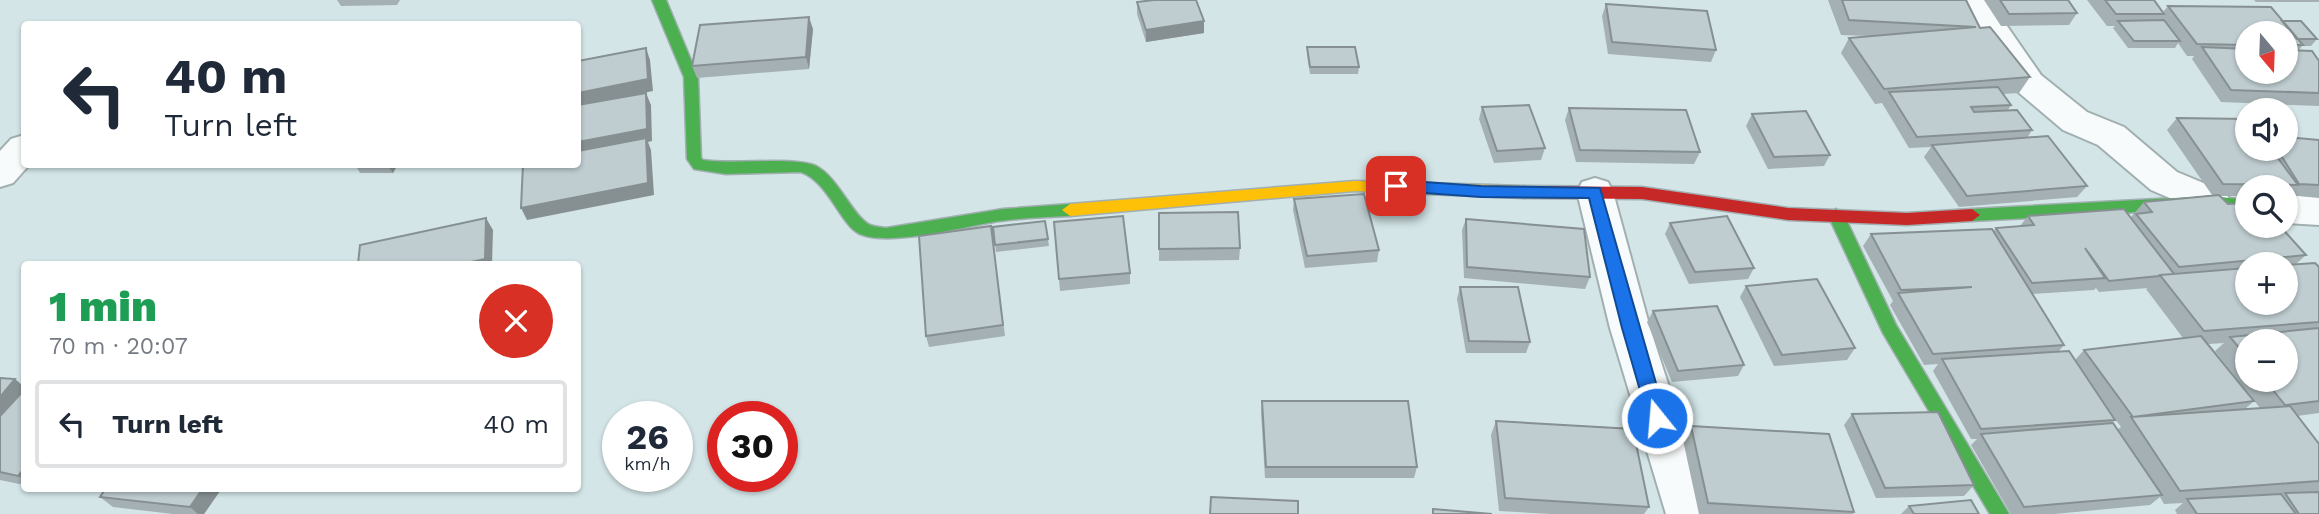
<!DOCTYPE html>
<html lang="en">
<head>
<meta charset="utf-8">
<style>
	body { margin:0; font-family:"Work Sans",sans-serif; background:#f6f6f7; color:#1f2937; height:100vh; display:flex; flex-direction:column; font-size:26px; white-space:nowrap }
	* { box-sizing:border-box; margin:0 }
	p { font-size:23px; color:#747a83 }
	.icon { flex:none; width:38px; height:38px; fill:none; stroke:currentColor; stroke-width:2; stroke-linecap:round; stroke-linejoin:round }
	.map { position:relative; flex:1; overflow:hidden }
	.sheet { position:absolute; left:21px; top:261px; width:560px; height:231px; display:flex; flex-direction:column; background:#fff; border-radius:7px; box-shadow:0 2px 5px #0004 }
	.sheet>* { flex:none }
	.guide { position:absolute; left:21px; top:21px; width:560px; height:147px; border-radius:7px; box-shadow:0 2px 5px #0004; background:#fff; color:#1f2937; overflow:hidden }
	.needle { width:46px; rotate:161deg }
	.tools { position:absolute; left:2235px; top:21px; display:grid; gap:14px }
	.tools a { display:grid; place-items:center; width:63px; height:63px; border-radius:50%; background:#fff; box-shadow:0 2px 5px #0004; font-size:35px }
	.speed { position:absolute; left:602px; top:401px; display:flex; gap:14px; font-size:35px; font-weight:700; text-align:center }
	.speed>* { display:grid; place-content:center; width:91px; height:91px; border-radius:50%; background:#fff; box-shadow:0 2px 5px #0004; line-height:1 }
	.speed small { font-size:18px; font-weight:400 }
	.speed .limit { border:10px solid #d22; background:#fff; color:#111 }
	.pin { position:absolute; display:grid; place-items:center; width:60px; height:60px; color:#fff; margin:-30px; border-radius:14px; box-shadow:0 4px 10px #0006 }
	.me { position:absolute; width:77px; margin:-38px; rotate:343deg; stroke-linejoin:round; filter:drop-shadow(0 0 5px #0008) }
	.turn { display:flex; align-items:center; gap:24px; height:147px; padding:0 28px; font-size:32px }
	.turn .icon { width:91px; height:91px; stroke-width:2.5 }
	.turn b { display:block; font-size:49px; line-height:60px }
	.round { display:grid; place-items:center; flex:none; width:74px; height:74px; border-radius:37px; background:#f6f6f7 }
	.overview { display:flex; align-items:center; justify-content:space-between; height:119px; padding:0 28px }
	h1 { font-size:42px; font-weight:800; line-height:52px; color:#1e9e55 }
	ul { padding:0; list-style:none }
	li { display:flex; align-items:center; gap:21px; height:88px; margin:0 14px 10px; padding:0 14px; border:4px solid #e0e1e3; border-radius:7px }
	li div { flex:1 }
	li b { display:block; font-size:26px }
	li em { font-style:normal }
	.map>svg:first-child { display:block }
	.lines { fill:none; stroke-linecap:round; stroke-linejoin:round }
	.street-casing { stroke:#a1afb1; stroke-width:4 }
	.fast-casing { stroke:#a1afb1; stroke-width:3 }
	.slow-casing { stroke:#a1afb1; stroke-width:3 }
	.jam-casing { stroke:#a1afb1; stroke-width:3 }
	.street { fill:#f8fbfb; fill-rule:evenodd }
	.fast { fill:#4caf50; fill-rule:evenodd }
	.slow { fill:#ffc107; fill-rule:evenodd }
	.jam { fill:#c62828; fill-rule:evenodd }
	.wall { fill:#a4b0b3; fill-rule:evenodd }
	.shaded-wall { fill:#869092 }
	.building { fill:#bfcdd0; stroke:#869092; stroke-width:2 }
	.route { fill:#1a73e8; stroke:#114b97; stroke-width:2 }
</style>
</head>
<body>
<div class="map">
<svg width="2319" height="514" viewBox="0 0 2319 514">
	<rect width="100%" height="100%" fill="#d3e5e7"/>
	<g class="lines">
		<!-- street casing -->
		<g class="street-casing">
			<path id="street" d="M1957 0H1989L2041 75 2087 112 2124 127 2177 172 2225 192 2231 202 2225 212 2212 216 2151 190 2098 145 2063 130 2017 91Z
				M24 135V164H30L13 183 0 187V151L11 139Z
				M1595 178 1608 182 1613 192 1650 328 1710 514H1666L1610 328 1577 192 1582 182Z
				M2286 195 2319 197V225L2286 223Z"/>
		</g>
		<!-- fast casing -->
		<g class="fast-casing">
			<path id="fast" d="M652 0H666L698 77 701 158 703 160C734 165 793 156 816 166 838 177 853 217 870 225 875 227 881 227 886 228L1003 209 1070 204 1078 210 1070 216C1047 217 1023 218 1000 221 965 226 891 247 860 234 841 226 829 182 801 172L726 174 694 169 687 159 684 77Z
				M2212 196 2247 200V212L2212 208 1972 221 1964 215 1972 209Z
				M1836 209 1844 215 1896 325 2009 514H1990L1883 333 1828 215Z"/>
		</g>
		<!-- slow casing -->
		<g class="slow-casing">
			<path id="slow" d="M1355 181 1524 186 1532 192 1524 198 1355 191 1070 216 1062 210 1070 204Z"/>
		</g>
		<!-- jam casing -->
		<g class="jam-casing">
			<path id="jam" d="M1524 186 1642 187 1788 208 1907 213 1972 209 1980 215 1972 221 1907 225 1788 220 1642 199 1524 198 1516 192Z"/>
		</g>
		<!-- street -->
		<use href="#street" class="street"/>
		<!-- fast -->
		<use href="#fast" class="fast"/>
		<!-- slow -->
		<use href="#slow" class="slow"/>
		<!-- jam -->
		<use href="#jam" class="jam"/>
	</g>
	<!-- wall -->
	<path class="wall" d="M337 0H400L397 5 341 6Z
		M1828 0H1966L1980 28 2030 77 2019 93 2003 94 2011 105 2008 110 2032 130 2027 138 2087 186 2077 197 1959 207 1924 157 1931 147 1909 148 1882 103 1875 104 1841 53 1849 38 1868 36 1841 35Z
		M1984 0H2068L2077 13 2069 25 2001 26Z
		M2087 0H2154L2163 12 2168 6 2282 21 2317 39 2311 46H2302L2298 51 2319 61V106L2221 102 2192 59 2194 56H2187L2178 43 2175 48H2128L2113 28 2115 26H2107ZM2247 33H2286V72H2247Z
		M2254 0H2319V2H2256Z
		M1137 2 1204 21V33L1146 42 1137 14Z
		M1606 4 1716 50 1711 62 1608 54 1602 16Z
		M813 29 809 69 697 78 692 66Z
		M1307 47 1359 67 1358 74H1310L1307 54Z
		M1482 107 1545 148 1541 160 1494 163 1479 119Z
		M1569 108 1700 152 1694 164 1576 162 1565 120Z
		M1752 114 1830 155 1824 166 1768 169 1746 126Z
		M2177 118 2247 149H2286L2319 140V198L2288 195 2286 197V187H2247V196H2220L2228 204 2306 255 2296 264 2319 267V413L2297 416 2319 444V514H2177L2175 510 2183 503 2164 504 2160 497 2150 505 2054 514H2011L1971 445 1977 439H1971L1933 371 1938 364 1924 365 1890 305 1893 301 1863 246 1871 234 1993 231 1996 228 2020 226 2028 216 2131 219V217L2144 202 2212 195 2167 130ZM2247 264H2286V303H2247ZM2096 288 2099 292 2148 288 2146 289 2183 338 2084 350 2075 360 2059 351 2064 345 2032 294 2094 290ZM2247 341 2286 380H2247ZM2224 343 2215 351 2260 408 2245 409 2254 401 2208 344ZM2102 401 2121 427 2118 429 2111 423 2115 420Z
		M357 164H398L393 173H360L356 166Z
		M1294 199 1379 250 1377 262 1305 268 1293 210Z
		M1159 213 1240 248 1239 260 1159 261Z
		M1466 219 1590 277 1585 289 1464 278 1462 230Z
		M1045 221 1049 246 996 252 993 227Z
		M1054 222 1130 273V284L1060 291Z
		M1670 223 1754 268 1748 279 1689 284 1665 234Z
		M991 226 1005 336 929 347 926 336Z
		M1746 286 1855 348 1847 360 1774 366 1740 297Z
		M1460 287 1530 342 1526 353H1466L1457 299Z
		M1653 311 1744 365 1738 376 1672 382 1647 322Z
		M0 378 15 379 24 387V485L0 480Z
		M1262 401 1417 467 1414 478H1265L1261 412Z
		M1852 414 1974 485 1964 496 1876 498 1844 425Z
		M1496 421 1649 507 1644 514H1551L1499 511 1491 435Z
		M1691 426 1854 512 1853 514H1699L1683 440Z
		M222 488 204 514H173L113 507 100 497Z
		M1909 506 1979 514H1901Z"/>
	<!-- shaded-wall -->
	<path class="shaded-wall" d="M809 17 813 29 809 69 806 57Z
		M1204 21V33L1146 42V30Z
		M646 48 650 60 653 91 578 106V93Z
		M646 93 651 105 652 141 648 142 651 150 654 195 527 220 521 208 578 155V142Z
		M389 164H398L393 173 388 166Z
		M486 218 493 230 492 264H462Z
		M15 379 24 387V395L0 425V397Z
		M24 469V480L18 476Z
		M203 488H222L204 514H198L190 507Z"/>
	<!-- building -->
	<path class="building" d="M1154 0H1196L1204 21 1146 30 1137 2Z
		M1842 0H1966L1980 28 1990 27 2030 77 1884 89 1849 38 1976 27 1849 20Z
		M2000 0H2068L2077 13 2009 14Z
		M2105 0H2154L2164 14H2116Z
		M1606 4 1707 11 1716 50 1612 42Z
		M2168 6 2271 7 2303 45H2286V33H2247V45L2197 44Z
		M809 17 806 57 692 66 700 25Z
		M2164 20 2180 41H2134L2118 21Z
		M2282 21H2301L2317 39H2297Z
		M1307 47H1355L1359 67H1310Z
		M2202 47 2247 49V72H2286V50L2312 51 2319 61V93L2231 90Z
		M646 48 648 79 578 93V61Z
		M1998 87 2011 105 1971 107 1974 112 2017 110 2032 130 1917 137 1889 92Z
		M646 93 647 129 578 142V105Z
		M1529 105 1545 148 1497 151 1482 107Z
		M1569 108 1686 110 1700 152 1580 150Z
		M1806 111 1830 155 1774 157 1752 114Z
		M2177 118 2247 119V149H2271L2298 185 2223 184Z
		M2048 136 2087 186 1967 196 1932 145Z
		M2286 137 2319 140V185L2299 184 2277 149H2286Z
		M646 138 648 183 521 208 523 164H578V151Z
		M357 164H389L388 166H356Z
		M1364 194 1379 250 1307 256 1294 199Z
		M2219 195 2228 204 2247 203V226H2280L2306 255 2179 267 2136 214 2152 212 2144 202Z
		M2124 209 2174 274 2160 275 2159 276 2109 281 2085 248 2105 278 2032 283 1996 228 2034 225 2028 216Z
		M1238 212 1240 248 1159 249V213Z
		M1123 216 1130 273 1059 279 1054 222Z
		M1727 216 1754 268 1695 272 1670 223Z
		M486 218 485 259 462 264H358L360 245Z
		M1466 219 1584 229 1590 277 1467 267Z
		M1045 221 1048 239 995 245 993 227Z
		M991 226 1003 325 926 336 919 236Z
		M1992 229 2064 345 1933 354 1898 293 1972 287 1901 290 1871 234Z
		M2315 263 2319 267V322L2204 331 2160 275 2247 268V303H2286V265Z
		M1817 279 1855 348 1782 355 1746 286Z
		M1460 287H1518L1530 342 1469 341Z
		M1717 306 1744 365 1678 371 1653 311Z
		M2319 328V401L2285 405 2265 380H2286V341H2247V357L2230 337Z
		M2201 336 2254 401 2133 417 2084 350Z
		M2069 351 2115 420 1981 429 1942 359Z
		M0 378 15 379 0 397Z
		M24 390V469L18 476 0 472V416Z
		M1262 401H1408L1417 467H1266Z
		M2290 406 2319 444V481L2180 491 2131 417Z
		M1938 412 1974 485 1885 488 1852 414Z
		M1496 421 1633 429 1649 507 1505 498Z
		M2113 423 2162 495 2024 507 1981 434Z
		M1691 426 1829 434 1854 512 1708 503Z
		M106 488H203L190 507 100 497Z
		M2319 492V514H2299L2285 493Z
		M2281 494 2296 514H2197L2187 499Z
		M1211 497 1298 501V514H1210Z
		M1971 500 1979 514H1914L1909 506Z
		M1433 509 1492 514H1433Z"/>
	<!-- route -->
	<path class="route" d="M1396 180 1481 186 1600 188 1666 418 1663 424 1657 426 1651 424 1648 418 1622 328 1589 198 1481 197 1396 191 1388 186Z"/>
</svg>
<div class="tools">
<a><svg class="needle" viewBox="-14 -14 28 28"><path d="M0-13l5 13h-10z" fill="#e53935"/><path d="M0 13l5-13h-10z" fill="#747a83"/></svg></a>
<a><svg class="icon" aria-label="sound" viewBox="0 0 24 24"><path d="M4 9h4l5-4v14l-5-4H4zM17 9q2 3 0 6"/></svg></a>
<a><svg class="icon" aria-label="search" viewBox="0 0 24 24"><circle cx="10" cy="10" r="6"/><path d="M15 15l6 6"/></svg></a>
<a>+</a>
<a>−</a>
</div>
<div class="speed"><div>26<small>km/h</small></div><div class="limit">30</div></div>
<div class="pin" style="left:1396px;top:186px;background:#d93025"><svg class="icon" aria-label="arrive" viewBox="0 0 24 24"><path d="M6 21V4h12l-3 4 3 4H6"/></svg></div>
<svg class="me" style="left:1657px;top:418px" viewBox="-20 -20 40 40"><circle r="17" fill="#1a73e8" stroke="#fff" stroke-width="3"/><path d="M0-11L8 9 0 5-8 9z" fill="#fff"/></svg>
<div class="guide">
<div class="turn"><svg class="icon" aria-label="left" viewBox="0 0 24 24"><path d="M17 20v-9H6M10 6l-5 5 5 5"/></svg><div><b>40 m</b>Turn left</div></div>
</div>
<section class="sheet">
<div class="overview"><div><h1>1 min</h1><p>70 m · 20:07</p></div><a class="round" style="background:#d93025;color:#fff"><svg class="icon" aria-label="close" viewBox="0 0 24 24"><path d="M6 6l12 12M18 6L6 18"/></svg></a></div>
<ul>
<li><svg class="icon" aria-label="left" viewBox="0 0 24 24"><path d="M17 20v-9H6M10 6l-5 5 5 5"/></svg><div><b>Turn left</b></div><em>40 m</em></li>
</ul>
</section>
</div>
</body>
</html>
